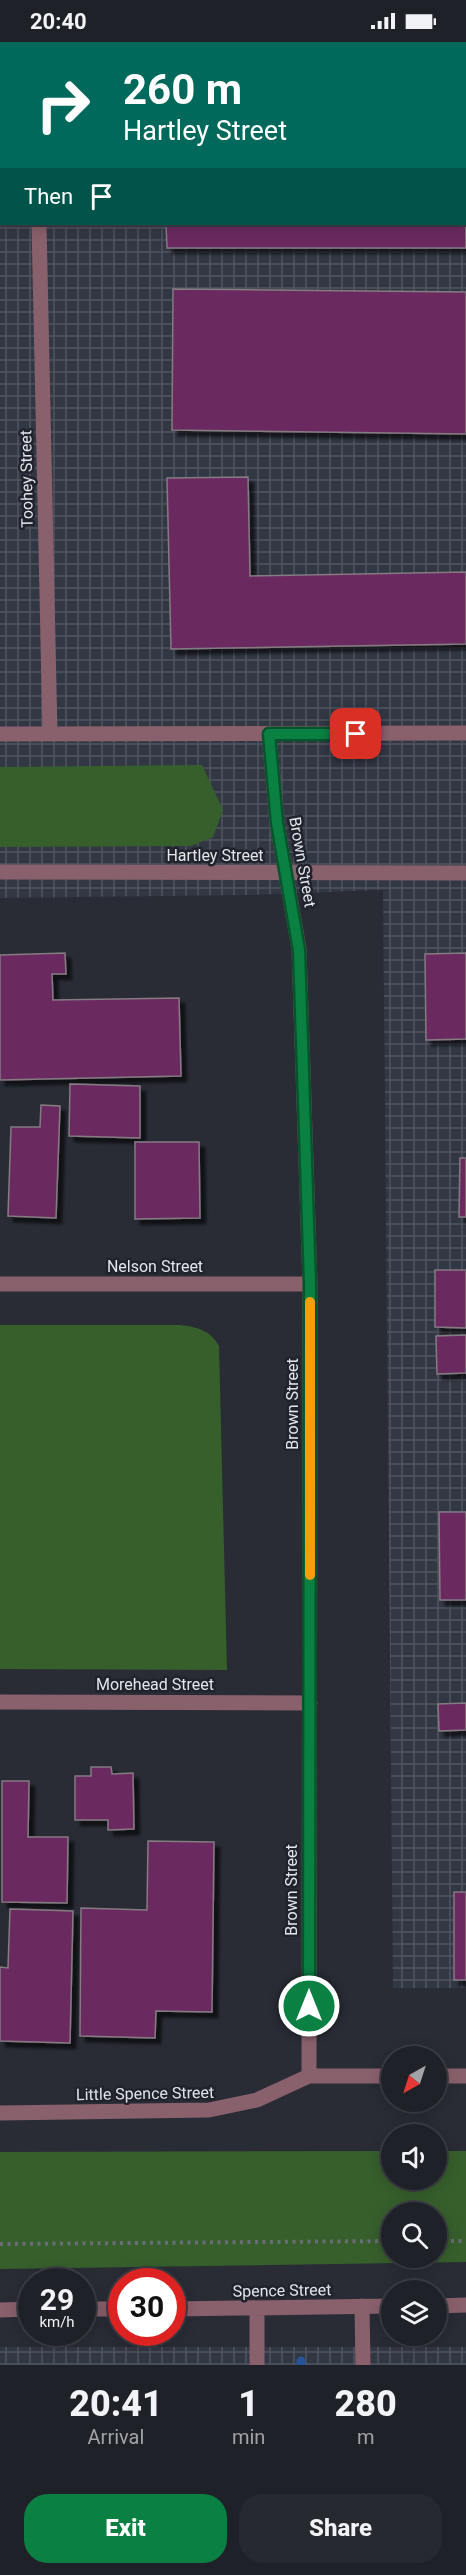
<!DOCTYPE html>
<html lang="en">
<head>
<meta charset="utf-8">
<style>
	body { margin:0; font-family:Roboto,sans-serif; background:#272930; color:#f1f3f6; height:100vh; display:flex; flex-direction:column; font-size:22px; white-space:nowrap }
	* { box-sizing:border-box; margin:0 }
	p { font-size:20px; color:#a1a3a8 }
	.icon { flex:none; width:33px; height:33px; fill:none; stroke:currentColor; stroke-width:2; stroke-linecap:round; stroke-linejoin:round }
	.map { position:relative; height:2323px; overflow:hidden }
	.panel { display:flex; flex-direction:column; background:#1f2128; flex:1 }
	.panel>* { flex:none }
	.guide { position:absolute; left:0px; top:0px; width:466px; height:183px; box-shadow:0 3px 15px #0003,0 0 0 2px #3c3e45; background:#00695c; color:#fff; overflow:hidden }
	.needle { width:39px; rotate:219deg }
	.controls { position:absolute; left:381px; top:2004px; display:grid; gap:12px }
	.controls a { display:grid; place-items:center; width:66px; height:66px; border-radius:50%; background:#1f2128; box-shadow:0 3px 15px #0003,0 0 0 2px #3c3e45; font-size:30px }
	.speed { position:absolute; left:18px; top:2226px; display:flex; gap:12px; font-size:30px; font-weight:700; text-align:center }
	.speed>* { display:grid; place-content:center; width:78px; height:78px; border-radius:50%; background:#1f2128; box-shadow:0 3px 15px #0003,0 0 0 2px #3c3e45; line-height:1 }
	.speed small { font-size:15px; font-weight:400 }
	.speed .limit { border:9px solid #d22; background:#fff; color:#111 }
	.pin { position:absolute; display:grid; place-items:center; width:51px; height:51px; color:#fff; margin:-26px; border-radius:12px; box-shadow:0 3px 9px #0006 }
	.me { position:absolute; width:66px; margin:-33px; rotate:0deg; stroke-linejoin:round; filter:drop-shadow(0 0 4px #0008) }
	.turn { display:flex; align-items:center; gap:21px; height:126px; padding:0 24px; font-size:27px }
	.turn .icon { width:78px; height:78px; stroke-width:2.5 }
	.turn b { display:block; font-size:42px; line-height:51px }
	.then { display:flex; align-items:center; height:57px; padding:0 24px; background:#0003; gap:12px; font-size:22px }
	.eta { display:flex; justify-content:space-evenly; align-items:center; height:102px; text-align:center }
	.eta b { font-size:36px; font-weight:800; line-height:42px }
	.action { display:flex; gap:12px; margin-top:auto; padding:12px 24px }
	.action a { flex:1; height:69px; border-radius:24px; background:#0b8043; color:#fff; font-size:24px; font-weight:800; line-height:69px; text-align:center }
	.action a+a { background:#272930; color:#f1f3f6 }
	.status { display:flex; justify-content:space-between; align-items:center; height:42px; padding:0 30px; background:#1f2128; direction:ltr }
	.status svg { height:16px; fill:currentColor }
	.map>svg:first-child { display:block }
	.industrial { fill:url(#industrial-grid); fill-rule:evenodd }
	.green { fill:#375f2c; fill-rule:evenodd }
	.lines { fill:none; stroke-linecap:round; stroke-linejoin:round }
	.stream { stroke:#245495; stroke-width:9 }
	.building { fill:#6b2961; stroke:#857b82; stroke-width:1.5; filter:url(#shadow) }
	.path { stroke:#6a6d75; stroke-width:4; stroke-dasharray:3 4.5; stroke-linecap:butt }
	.minor { stroke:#89616c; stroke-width:15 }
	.tertiary { stroke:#89616c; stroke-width:15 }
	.route-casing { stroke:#07532c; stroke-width:15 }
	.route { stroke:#0b8043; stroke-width:10 }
	.slow { stroke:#f59e0b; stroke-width:10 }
	.labels { text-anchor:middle; stroke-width:5; stroke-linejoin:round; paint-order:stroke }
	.street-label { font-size:16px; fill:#e3e5eb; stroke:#20232b }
</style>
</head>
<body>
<div class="status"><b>20:40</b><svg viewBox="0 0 49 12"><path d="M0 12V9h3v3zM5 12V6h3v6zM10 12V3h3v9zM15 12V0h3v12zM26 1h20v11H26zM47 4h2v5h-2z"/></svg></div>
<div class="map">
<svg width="466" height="2323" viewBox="0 0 466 2323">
	<defs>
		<pattern id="industrial-grid" width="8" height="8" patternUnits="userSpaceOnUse" patternTransform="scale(1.5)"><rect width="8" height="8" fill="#323744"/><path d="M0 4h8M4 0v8" fill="none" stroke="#50545f"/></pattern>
		<filter id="shadow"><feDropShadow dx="5.5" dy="5.5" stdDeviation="1.5" flood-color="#0009"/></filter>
	</defs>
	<rect width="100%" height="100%" fill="#292c35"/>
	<!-- industrial -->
	<path class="industrial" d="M0 0H466V1946H393L383 848 247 853 0 856ZM2 2H465V182H2Z
		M0 2305H466V2323H0Z"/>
	<!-- green -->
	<path class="green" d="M202 723 223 768 213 795 191 804 0 805V725Z
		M0 1283H180C197 1285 210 1288 219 1304L227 1628 0 1627Z
		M391 2109 392 2138H436L437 2109H466V2220L0 2227V2110ZM392 2170H436V2216H392Z"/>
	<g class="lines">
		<!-- stream -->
		<path class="stream" d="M301 2319V2323"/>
	</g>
	<!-- building -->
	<path class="building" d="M164 0H431V2H164Z
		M465 119 466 206H167L166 182H465Z
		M173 247 466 250V392L172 388Z
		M248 435 250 534 466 530V602L171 607 167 436Z
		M65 911 66 932H52L53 958 179 956 181 1034 0 1038V913Z
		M466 911V997L426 998 425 912Z
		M70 1042 140 1044V1096L69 1094Z
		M41 1063 60 1064 56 1176 8 1174 11 1085H40Z
		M135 1100H199L200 1176 135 1177Z
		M460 1116H466V1175H459Z
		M435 1228H466V1286L435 1285Z
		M466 1293V1331L437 1332 436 1294Z
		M439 1470H466V1558H440Z
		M466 1661V1688L439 1689 438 1662Z
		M91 1725H111L112 1732 133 1731 134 1787 108 1788V1778H75V1734H91Z
		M2 1739H29L28 1795H68L67 1861 2 1860Z
		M148 1799 214 1800 212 1970 156 1969 155 1996 80 1994 81 1866 147 1868Z
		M454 1850H466V1938H454Z
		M10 1867 73 1869 70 2001 0 1999V1925L8 1926Z"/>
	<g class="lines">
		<!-- path -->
		<path class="path" d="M436 2199H466
			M0 2202 392 2199"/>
		<!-- minor -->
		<path class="minor" d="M35 0V2
			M39 182 50 692
			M0 692 466 691
			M269 692 277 781 299 907 310 1242 309 2034
			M0 830 466 831
			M0 1242H310
			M0 1660 310 1661
			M436 2034H466
			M0 2071 209 2068 257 2058 309 2034H392
			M362 2264 363 2323"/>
		<!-- tertiary -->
		<path class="tertiary" d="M436 2264 466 2263
			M82 2267H122
			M172 2267 392 2264
			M257 2267V2323
			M0 2268 32 2267"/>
	</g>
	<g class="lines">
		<!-- route casing -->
		<g class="route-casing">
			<path id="route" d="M309 1964 310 1242 299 908 277 781 269 692H356"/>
		</g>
		<!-- route -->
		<use href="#route" class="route"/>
		<!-- slow -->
		<path class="slow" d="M310 1533V1260"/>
	</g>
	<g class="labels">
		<!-- street labels -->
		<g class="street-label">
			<text transform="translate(26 437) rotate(-91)" y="6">Toohey Street</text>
			<text x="215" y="819">Hartley Street</text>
			<text transform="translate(303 820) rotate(80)" y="6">Brown Street</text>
			<text x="155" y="1230">Nelson Street</text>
			<text transform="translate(292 1362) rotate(-90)" y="6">Brown Street</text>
			<text x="155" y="1648">Morehead Street</text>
			<text transform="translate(291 1848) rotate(-90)" y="6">Brown Street</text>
			<text transform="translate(145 2051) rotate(-1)" y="6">Little Spence Street</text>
			<text transform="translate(282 2248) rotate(-1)" y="6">Spence Street</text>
		</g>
	</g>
</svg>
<div class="controls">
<a><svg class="needle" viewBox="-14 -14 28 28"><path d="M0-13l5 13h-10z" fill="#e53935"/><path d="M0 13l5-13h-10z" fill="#a1a3a8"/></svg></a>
<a><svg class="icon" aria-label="sound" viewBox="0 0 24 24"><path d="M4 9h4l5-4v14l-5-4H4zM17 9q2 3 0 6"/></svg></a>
<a><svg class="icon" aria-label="search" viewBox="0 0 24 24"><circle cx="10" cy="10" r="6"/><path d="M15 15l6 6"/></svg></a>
<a><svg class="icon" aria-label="layers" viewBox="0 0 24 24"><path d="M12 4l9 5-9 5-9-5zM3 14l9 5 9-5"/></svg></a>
</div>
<div class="speed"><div>29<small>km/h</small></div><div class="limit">30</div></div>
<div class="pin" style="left:356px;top:692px;background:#d93025"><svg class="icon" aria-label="arrive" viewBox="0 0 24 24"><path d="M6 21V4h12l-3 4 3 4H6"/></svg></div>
<svg class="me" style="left:309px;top:1964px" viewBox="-20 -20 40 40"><circle r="17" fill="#0b8043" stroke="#fff" stroke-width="3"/><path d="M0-11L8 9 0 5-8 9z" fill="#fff"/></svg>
<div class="guide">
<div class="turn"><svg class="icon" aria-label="right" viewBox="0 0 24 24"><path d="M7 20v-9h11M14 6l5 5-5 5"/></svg><div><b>260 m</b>Hartley Street</div></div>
<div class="then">Then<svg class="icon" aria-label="arrive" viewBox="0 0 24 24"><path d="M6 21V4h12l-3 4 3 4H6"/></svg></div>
</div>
</div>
<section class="panel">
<div class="eta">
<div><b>20:41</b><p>Arrival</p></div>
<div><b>1</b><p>min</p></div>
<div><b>280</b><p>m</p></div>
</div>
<div class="action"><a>Exit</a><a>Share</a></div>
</section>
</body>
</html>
